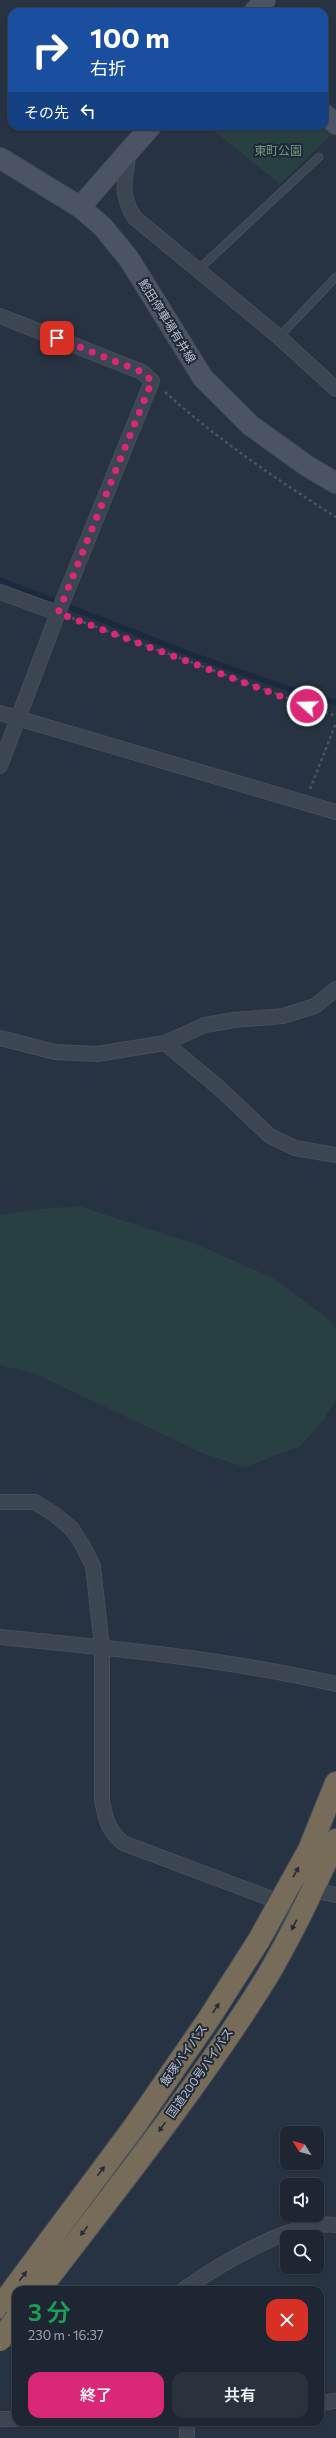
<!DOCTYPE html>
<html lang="ja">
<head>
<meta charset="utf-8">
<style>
	body { margin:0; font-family:Commissioner,"Noto Sans JP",sans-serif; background:#2a323e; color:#f1f3f6; height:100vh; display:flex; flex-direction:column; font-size:15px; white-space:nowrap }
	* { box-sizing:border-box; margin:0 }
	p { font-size:13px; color:#a0a5ac }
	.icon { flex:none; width:22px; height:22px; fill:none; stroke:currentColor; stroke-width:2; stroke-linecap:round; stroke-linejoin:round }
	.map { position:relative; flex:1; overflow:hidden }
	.sheet { position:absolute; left:12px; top:2286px; width:312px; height:140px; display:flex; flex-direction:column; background:#1d2632; border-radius:12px; box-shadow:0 1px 3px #0004,0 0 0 1px #3b434d }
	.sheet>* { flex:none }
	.guide { position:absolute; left:8px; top:8px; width:320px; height:122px; border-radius:12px; box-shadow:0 1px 3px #0004,0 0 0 1px #3b434d; background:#1a4fa0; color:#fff; overflow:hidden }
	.needle { width:26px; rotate:307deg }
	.fabs { position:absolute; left:280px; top:2126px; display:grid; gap:8px }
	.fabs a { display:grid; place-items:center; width:44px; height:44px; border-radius:8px; background:#1d2632; box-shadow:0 1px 3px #0004,0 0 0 1px #3b434d; font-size:20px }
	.pin { position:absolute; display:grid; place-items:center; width:34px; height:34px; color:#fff; margin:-17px; border-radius:8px; box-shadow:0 2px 6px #0006 }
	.me { position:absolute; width:44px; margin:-22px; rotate:290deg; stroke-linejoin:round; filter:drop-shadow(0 0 3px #0008) }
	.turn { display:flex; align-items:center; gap:14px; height:84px; padding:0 16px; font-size:18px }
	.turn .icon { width:52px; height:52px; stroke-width:2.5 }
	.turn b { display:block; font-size:28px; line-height:34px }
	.then { display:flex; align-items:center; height:38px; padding:0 16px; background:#0003; gap:8px; font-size:15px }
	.round { display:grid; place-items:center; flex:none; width:42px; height:42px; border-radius:12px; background:#2a323e }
	.overview { display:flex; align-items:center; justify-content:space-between; height:68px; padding:0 16px }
	h1 { font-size:24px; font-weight:600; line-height:30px; color:#1e9e55 }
	.primary-button { display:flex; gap:8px; margin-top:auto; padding:8px 16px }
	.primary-button a { flex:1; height:46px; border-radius:12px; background:#db2777; color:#fff; font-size:16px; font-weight:600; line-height:46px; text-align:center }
	.primary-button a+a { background:#2a323e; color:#f1f3f6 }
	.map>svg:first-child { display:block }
	.green { fill:#294043 }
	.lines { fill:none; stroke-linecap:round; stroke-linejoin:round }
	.stream { stroke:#1a2940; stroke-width:5.5 }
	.lane-casing { stroke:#454e5b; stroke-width:9 }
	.street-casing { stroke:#454e5b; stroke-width:16 }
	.secondary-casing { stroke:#454e5b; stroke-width:22 }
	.highway-casing { stroke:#464f5c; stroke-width:24 }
	.path { stroke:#43585b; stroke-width:2.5; stroke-dasharray:3 3; stroke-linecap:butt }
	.lane { stroke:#3c4552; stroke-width:7 }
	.street { stroke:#3c4552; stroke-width:14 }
	.secondary { stroke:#4a5464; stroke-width:20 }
	.highway { stroke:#776c59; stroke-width:22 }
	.highway-bridge-casing { stroke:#464f5c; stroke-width:24; stroke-linecap:butt }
	.highway-bridge { stroke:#776c59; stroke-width:22 }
	.oneway { fill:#242c39 }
	.route { stroke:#db2777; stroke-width:7; stroke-dasharray:0 12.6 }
	.labels { text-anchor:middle; stroke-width:4; stroke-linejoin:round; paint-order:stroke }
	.park-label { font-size:12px; fill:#719c7b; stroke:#202937 }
	.street-label { font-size:12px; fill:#b9c0cc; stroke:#202937 }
</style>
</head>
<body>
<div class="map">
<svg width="336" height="2438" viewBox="0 0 336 2438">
	<rect width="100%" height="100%" fill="#273342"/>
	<!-- green -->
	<path class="green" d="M208 126H320L331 135 280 184Z
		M79 1206 198 1245 271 1277 331 1321 336 1330V1399L323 1421 300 1446 245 1467 204 1454 36 1374 0 1365V1215L30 1210Z"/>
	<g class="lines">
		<!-- stream -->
		<path class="stream" d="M0 580 195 656 321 700 336 702"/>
		<!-- lane casing -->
		<g class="lane-casing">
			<path id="lane" d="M198 270 319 157
				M279 337 336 277"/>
		</g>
		<!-- street casing -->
		<g class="street-casing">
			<path id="street" d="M129 152C125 179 119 194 135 218L279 337 336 389
				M0 316 142 372 152 381 58 613 0 766
				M0 592 58 613
				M0 713 336 812
				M0 1038 55 1052 97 1054 165 1043 205 1025 234 1020 283 1016 315 1006 336 989
				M165 1043 218 1087 270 1136 295 1148 336 1155
				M0 1502H35L54 1514 72 1529 83 1546 93 1566 102 1647V1800C106 1820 107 1829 123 1843L280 1902 313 1890 336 1895
				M0 1637C112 1648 226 1659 336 1684
				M183 2290C219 2265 291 2220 336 2225
				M320 2403 336 2401
				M0 2419H16
				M187 2438V2422"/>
		</g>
		<!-- secondary casing -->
		<g class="secondary-casing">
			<path id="secondary" d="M254 12 265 0
				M324 114 336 124
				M0 158 80 207 103 227 129 259 203 378 250 425 307 466 336 483
				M80 207 151 126"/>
		</g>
		<!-- highway casing -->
		<g class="highway-casing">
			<path id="highway" d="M39 2290C116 2190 198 2087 265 1980 292 1935 314 1887 336 1840
				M0 2307 134 2127 208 2020 259 1940 309 1850 336 1783"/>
		</g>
		<!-- path -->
		<path class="path" d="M165 392C218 440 276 479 336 517
			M72 618 336 716
			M310 789 336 723"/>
		<!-- lane -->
		<use href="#lane" class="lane"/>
		<!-- street -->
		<use href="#street" class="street"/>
		<!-- secondary -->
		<use href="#secondary" class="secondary"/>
		<!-- highway -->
		<use href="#highway" class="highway"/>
		<!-- highway-bridge casing -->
		<g class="highway-bridge-casing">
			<path id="highway-bridge" d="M0 2340 16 2319"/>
		</g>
		<!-- highway-bridge -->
		<use href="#highway-bridge" class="highway-bridge"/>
	</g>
	<!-- one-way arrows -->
	<defs><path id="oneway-solid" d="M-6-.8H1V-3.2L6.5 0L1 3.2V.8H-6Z"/></defs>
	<g class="oneway">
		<use href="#oneway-solid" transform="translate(296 1872) rotate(-61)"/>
		<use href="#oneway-solid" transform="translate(294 1925) rotate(118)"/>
		<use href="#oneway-solid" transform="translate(216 2008) rotate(-57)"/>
		<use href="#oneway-solid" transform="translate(162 2127) rotate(126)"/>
		<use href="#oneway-solid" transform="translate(101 2171) rotate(-53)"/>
		<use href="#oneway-solid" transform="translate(84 2231) rotate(128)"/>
		<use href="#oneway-solid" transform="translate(23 2276) rotate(-53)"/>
	</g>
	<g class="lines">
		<!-- route -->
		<path class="route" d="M57 338 142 372 152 381 58 613 307 706"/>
	</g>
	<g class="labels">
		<!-- park labels -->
		<g class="park-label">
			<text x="278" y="155">東町公園</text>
		</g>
		<!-- street labels -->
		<g class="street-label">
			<text transform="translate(167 321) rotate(58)" y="4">鯰田停車場有井線</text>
			<text transform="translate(184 2055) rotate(-55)" y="4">飯塚バイパス</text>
			<text transform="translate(200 2073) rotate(-55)" y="4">国道200号バイパス</text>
		</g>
	</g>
</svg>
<div class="fabs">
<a><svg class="needle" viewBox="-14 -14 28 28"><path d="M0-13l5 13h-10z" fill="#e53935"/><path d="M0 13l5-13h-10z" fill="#a0a5ac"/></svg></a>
<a><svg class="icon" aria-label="sound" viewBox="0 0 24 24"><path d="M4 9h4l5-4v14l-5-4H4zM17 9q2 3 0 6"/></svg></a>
<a><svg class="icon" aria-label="search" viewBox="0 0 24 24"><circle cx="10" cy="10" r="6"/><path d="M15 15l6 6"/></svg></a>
</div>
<div class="pin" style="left:57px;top:338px;background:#d93025"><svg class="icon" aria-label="arrive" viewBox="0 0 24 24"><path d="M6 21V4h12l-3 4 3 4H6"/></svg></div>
<svg class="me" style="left:307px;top:706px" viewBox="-20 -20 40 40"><circle r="17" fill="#db2777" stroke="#fff" stroke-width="3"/><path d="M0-11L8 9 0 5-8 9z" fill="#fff"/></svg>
<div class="guide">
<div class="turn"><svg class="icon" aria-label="right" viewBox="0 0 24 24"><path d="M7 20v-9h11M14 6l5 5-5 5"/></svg><div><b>100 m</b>右折</div></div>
<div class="then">その先<svg class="icon" aria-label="left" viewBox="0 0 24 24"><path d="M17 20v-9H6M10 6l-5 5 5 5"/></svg></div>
</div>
<section class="sheet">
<div class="overview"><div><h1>3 分</h1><p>230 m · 16:37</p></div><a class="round" style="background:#d93025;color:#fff"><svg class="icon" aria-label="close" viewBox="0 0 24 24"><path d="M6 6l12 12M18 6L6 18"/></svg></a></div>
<div class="primary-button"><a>終了</a><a>共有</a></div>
</section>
</div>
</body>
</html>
